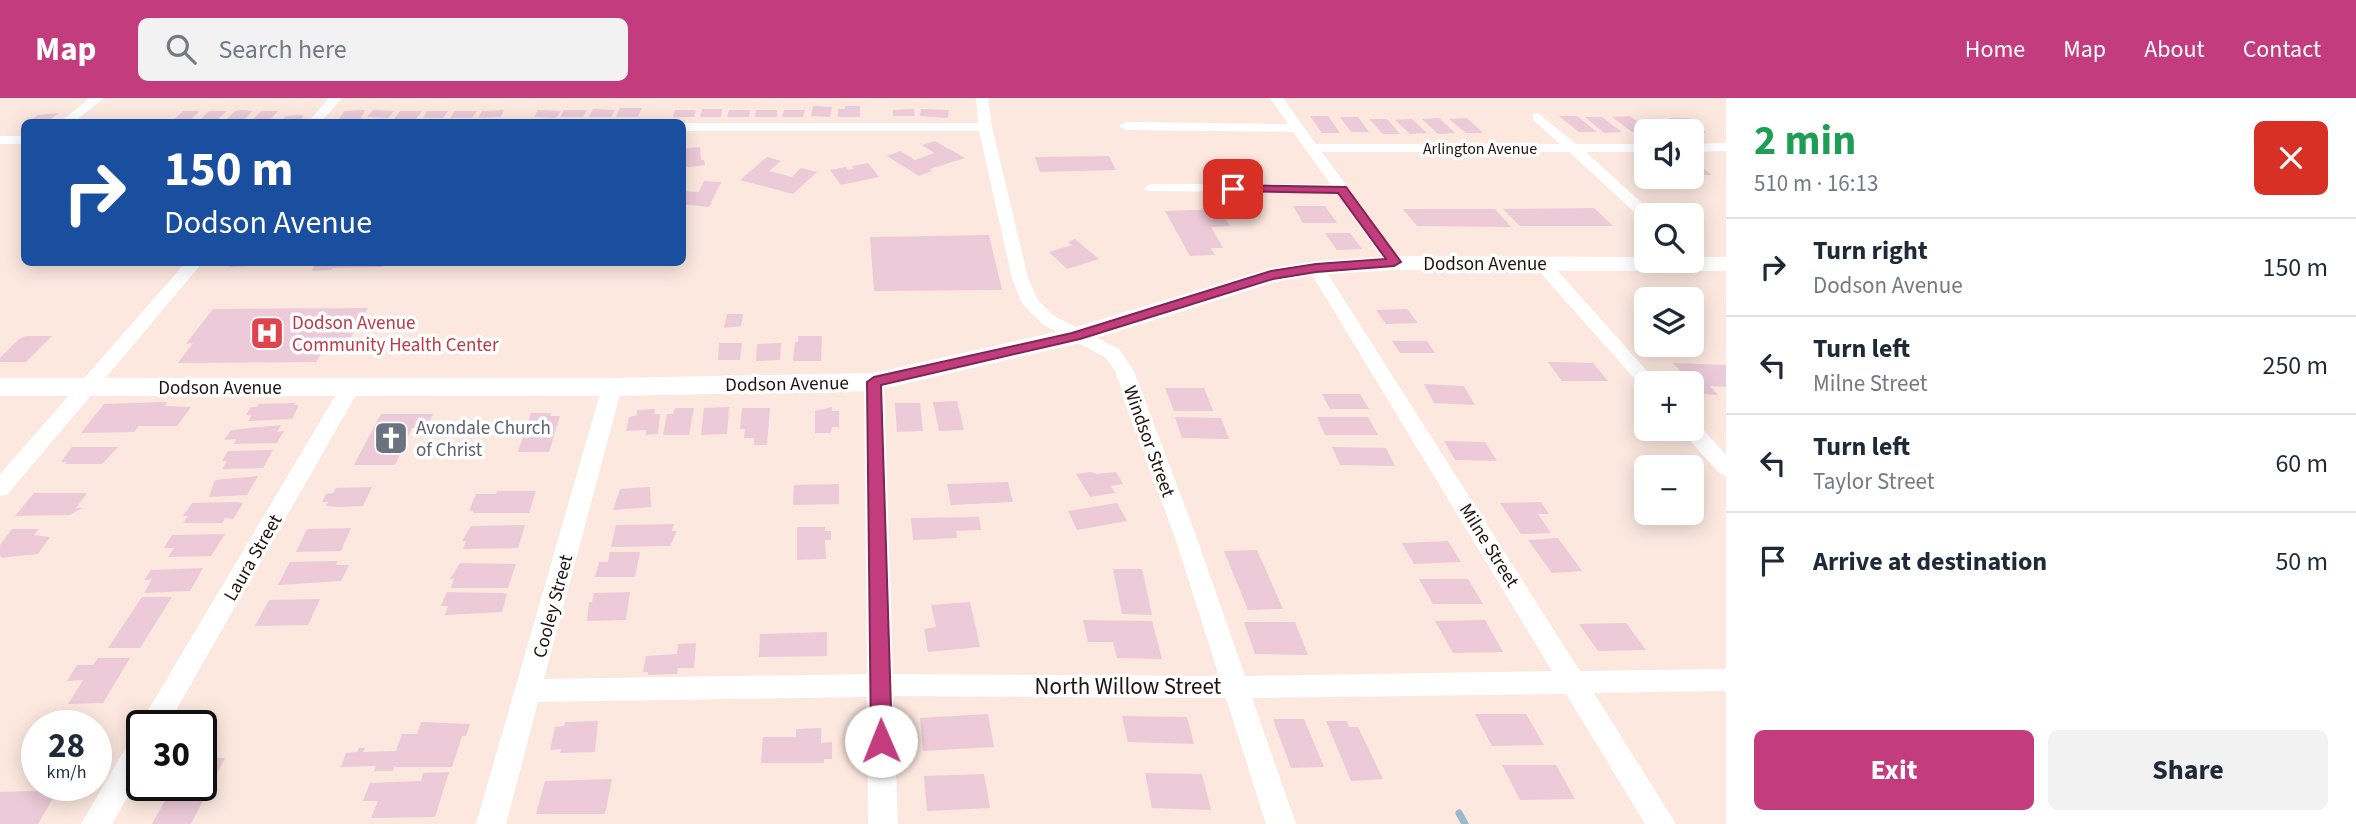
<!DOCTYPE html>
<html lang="en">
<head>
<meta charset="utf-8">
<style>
	body { margin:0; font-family:"Source Sans 3",sans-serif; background:#f2f2f3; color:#1f2937; height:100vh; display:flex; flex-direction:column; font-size:26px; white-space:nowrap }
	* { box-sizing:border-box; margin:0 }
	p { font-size:23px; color:#747a83 }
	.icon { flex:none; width:38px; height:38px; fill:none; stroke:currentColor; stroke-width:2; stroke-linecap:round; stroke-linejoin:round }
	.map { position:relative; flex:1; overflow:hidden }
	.panel { display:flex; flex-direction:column; background:#fff; width:630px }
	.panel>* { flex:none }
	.top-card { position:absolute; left:21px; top:21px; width:665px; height:147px; border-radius:10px; box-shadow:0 4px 18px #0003; background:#1a4fa0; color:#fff; overflow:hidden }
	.controls { position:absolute; left:1634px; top:21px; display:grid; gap:14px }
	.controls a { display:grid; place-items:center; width:70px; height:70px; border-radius:10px; background:#fff; box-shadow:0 4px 18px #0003; font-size:35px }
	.speed { position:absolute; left:21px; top:612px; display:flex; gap:14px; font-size:35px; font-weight:700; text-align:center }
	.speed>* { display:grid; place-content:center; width:91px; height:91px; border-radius:50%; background:#fff; box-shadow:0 4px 18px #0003; line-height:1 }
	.speed small { font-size:18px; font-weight:400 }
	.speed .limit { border:4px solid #111; border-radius:10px; background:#fff; color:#111 }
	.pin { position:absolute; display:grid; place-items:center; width:60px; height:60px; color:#fff; margin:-30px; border-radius:14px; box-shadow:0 4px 10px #0006 }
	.me { position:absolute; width:77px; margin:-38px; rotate:359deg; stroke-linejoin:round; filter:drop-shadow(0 0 5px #0008) }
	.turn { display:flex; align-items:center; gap:24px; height:147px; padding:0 28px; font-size:32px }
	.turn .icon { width:91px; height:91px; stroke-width:2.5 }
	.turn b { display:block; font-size:49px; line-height:60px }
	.round { display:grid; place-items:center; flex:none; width:74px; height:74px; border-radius:10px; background:#f2f2f3 }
	.summary { display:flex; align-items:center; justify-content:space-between; height:119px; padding:0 28px }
	h1 { font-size:42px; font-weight:700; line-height:52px; color:#1e9e55 }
	.button { display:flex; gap:14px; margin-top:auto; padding:14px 28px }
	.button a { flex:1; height:80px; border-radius:10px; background:#c23c7e; color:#fff; font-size:28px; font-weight:700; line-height:80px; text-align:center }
	.button a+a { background:#f2f2f3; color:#1f2937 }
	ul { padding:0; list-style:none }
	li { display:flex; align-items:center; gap:21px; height:98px; padding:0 28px; border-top:2px solid #e0e1e3 }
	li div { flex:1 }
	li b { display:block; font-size:26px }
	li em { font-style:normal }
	header { display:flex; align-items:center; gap:42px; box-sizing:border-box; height:98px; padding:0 35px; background:#c23c7e; color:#fff }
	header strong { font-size:33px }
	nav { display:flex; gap:38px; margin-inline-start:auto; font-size:24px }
	.search { width:490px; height:63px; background:#f2f2f3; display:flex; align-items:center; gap:18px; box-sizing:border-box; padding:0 24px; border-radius:10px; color:#747a83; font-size:26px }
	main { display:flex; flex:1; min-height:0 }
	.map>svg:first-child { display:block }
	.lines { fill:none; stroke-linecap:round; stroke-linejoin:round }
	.stream { stroke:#97bbcc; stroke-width:7 }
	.building { fill:#eccad7 }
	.street { fill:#fff; fill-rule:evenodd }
	.secondary { fill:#fff; fill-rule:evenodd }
	.route { fill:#c23c7e; stroke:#7e2752; stroke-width:2 }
	.labels { text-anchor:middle; stroke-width:7; stroke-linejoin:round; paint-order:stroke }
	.far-street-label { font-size:16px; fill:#201410; stroke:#fff }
	.street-label { font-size:19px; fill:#201410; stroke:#fff }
	.health-label { font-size:19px; fill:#be3a42; stroke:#fff; text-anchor:start }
	.worship-label { font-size:19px; fill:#5b616d; stroke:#fff; text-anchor:start }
	.near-street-label { font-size:23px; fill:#201410; stroke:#fff }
</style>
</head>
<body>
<header>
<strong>Map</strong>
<div class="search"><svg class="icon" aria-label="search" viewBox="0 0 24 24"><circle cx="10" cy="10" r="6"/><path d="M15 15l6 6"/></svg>Search here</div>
<nav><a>Home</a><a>Map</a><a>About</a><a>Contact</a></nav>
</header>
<main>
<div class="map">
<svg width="1726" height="726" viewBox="0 0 1726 726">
	<rect width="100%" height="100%" fill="#fce8df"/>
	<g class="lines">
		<!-- stream -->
		<path class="stream" d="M1459 715 1465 726"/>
	</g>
	<!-- building -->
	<path class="building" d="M813 8 832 9 830 19 811 18Z
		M845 8H860V19H838V11H845Z
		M620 10H642L638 19H616Z
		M593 11 615 12 611 19H589Z
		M702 11H722L721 19H700Z
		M914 11 915 18H893V12Z
		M921 11 949 12 948 20 920 18Z
		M242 12 253 13 241 24H224L235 13Z
		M365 12 360 22 338 23 344 13Z
		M373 12 394 13 388 20 367 19Z
		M504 12 501 19 478 20 482 13Z
		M538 12 561 13 556 20 534 19Z
		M564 12H587L583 19H560Z
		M675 12H696L694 19H673Z
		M729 12H750L749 19H727Z
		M756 12H777V19H755Z
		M784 12H805L803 19H782Z
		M183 13H200L188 24H171Z
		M209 13H227L215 24H198Z
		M261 13H278L268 24H250Z
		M400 13H422L416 21H394Z
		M427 13H448L443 20H423Z
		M455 13H477L472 20H450Z
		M59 15 46 24H28L38 17Z
		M301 17 304 18 298 24H280L286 18Z
		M1310 18H1328L1340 35H1322Z
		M1559 18H1577L1597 34H1579Z
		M1630 18 1650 33 1632 34 1612 19Z
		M1340 19H1358L1369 34H1351Z
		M1585 19H1602L1622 34 1604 35Z
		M1439 20 1455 35 1438 36 1422 21Z
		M1467 20 1483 35H1466L1449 21Z
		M1669 20H1688L1707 35 1686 33Z
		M1369 21H1387L1400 36H1383Z
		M1412 21 1427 35 1410 36 1395 22Z
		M935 43 965 60 930 71 932 73 919 78 887 58 900 53 915 62 934 55 922 47Z
		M700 49 701 62H704L705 67 682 70V51Z
		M1109 58 1116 72 1040 74 1035 59Z
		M767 59 781 63 769 73 792 79 801 70 817 74 793 96 740 82Z
		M1692 62 1712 77H1692Z
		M868 65 879 79 841 87 830 72 846 69 848 72 854 71 852 68Z
		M704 83 721 84 709 109 682 106V93L699 94Z
		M1293 108H1325L1337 125H1303Z
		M1594 110 1613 128H1520L1503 111Z
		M1219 111 1230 128 1211 129 1223 150H1211L1215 157 1190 158 1165 113Z
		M1403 111H1495L1511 129 1417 128Z
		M1325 135H1350L1362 151 1337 152Z
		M989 137 1002 192 874 193 870 139Z
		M1075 141 1099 161 1067 171 1049 154 1072 147 1068 144Z
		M233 164H271V167L230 169Z
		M316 164H385L383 169 333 170 331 172 312 173Z
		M368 210 346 247H327L316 264 178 265 193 245 186 246 213 211Z
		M1407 211 1418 225 1386 226 1376 212Z
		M727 216H743L741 228 724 230Z
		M26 238H52L26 264H0V260L19 241Z
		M798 238H822L821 263H793L795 244H798Z
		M1392 243H1427L1435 255H1400Z
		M719 245H742L740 262H718Z
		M781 245 780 262 756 263 757 246Z
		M1648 247H1679L1689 257 1658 258Z
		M1548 264 1593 265 1608 283H1562Z
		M1673 265 1726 267V289L1710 288 1718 297 1701 296Z
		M1424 286 1464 288 1475 307 1434 305Z
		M1165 290H1204L1213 313H1174Z
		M1322 296H1360L1369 311H1330Z
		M957 303 964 332 939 333 933 304Z
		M167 304 165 308 191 309 177 328H139L134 334 81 335 104 306Z
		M295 305 294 307H299L292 321 248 323 252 317H246L251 309H257L259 306Z
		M895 305H920L923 333 897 334Z
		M729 309 727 336 701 337 704 310Z
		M832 309V313H839V329H832L831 335H815V313Z
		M675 310H694L689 337H663L667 316H673Z
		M742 310H770L767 347H754V340H744L745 331H740Z
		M655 311 654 316H660L658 336 646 337V332L626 333 629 319 637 317V312Z
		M531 315H551L550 318H560L549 354H518Z
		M381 316H433L426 330H412L395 367H354Z
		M1175 319 1221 320 1229 341 1182 340Z
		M1317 319H1368L1378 337H1325Z
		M281 327 277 334 284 333 277 345 234 346 236 341 224 342 231 332Z
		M1444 343 1485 344 1497 363 1455 362Z
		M72 349H118L102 366H65L67 364H61Z
		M1332 349 1386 350 1395 368 1340 367Z
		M273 352 263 370 222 371 227 363H222L228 353Z
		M1091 374 1096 376 1116 374 1123 386 1111 388 1115 395 1090 399 1076 376Z
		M258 378 247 397 209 399 215 382Z
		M1008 384 1013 404 951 407 947 386Z
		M839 386V406L793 407 794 387Z
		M372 389 363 408 339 409 326 408 328 404H322L326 396 333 395 336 390Z
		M650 389 651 409 613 412 620 391Z
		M497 393H536L529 415H473V413H469L476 396H496Z
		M34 395H87L76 410H82L70 417 15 418Z
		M236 404 243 405 233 421 225 420 222 425H183L188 418H183L192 405Z
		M1541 404 1549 416H1538L1551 435 1521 436 1500 405Z
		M1117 405 1127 423 1077 432 1068 413Z
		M979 419 981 432 956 433 957 440 913 442 911 420Z
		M674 426 672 433H677L670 448 611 449 616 427Z
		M525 427 518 450 463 451 466 443H462L471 428Z
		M797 429H825V433H831V442H825L826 461 797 462Z
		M351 430 341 453 296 454 307 431Z
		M12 431H39L34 437 50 439 38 456 0 460 2 458H0V447Z
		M225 436 211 458 168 459 174 450H164L172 437Z
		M1558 440 1582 473 1552 475 1528 442Z
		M1448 443 1461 464 1414 466 1402 445Z
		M1257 452 1283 511 1248 512 1224 453Z
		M610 454H640L635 479H595L599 464H608Z
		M338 463 336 467H349L341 483 278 487 290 464Z
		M460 465 516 466 508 490H451L454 481H450Z
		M203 470 190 493 144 495 152 481 144 482 151 472Z
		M1113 471H1142L1152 517 1122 516Z
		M1419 481H1468L1483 506H1433Z
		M447 494 501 495 507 496 502 514 445 517 448 508H441Z
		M630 494 626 522 587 523 589 504H592L594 495Z
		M142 499H172L140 550H108Z
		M320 501 308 527 255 528 269 502Z
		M970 504 980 549 928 554 924 531 936 529 931 507Z
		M1083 522 1152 523 1162 561 1117 560 1113 544H1088Z
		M1485 522 1503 554 1453 555 1435 523Z
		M1244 524H1295L1308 557 1255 556Z
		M1626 525 1646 552 1598 553 1579 526Z
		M827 534V558L759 559 760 536Z
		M696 545 694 570H678L677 576 648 577V574H643L646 558 677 556 678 546Z
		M98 560H130L103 605 68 606 83 582 67 583 77 567H93Z
		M988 616 994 649 923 653 920 620Z
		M1475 616H1526L1544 647 1492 648Z
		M1122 618 1187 619 1194 646 1128 644Z
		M1273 621H1304L1324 669 1291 670Z
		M598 623 595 654 560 655 561 651 550 652 555 629 564 628 565 624Z
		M1326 623H1347L1349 629H1358L1383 681 1351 683Z
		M421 624 470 626 466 638H462L452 669H394L393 673H374L376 668 341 669 346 655 357 654 359 650H365L363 654 396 653 402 636H417Z
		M821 630V645L832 644V661H824V665H761L763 639H796V631Z
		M201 660H225L191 726H152L173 688H201Z
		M1502 667H1556L1575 701 1520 702Z
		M449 674 435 719 371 720 378 703H363L370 685 421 683 423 675Z
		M1145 675 1202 676 1211 712 1152 710Z
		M984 676 990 710 927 713 924 678Z
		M612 681 605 716H536L545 683Z
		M58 692 38 726H0V694Z"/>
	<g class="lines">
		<!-- street -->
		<path class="street" d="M90 0H104L74 24H60Z
			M329 0H342L321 24H308Z
			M976 0H988L992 29 1028 180 1038 202 1054 218 1119 251 1134 273 1199 446 1245 578 1552 573 1308 170 1316 165 1324 170 1580 573 1726 571V593L1594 595 1676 726H1645L1566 596 1252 600 1296 726H1266L1226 600 893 598 898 726H868L867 599 538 604 506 726H476L602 289 605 285H619L622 289 544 581 867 576 864 284 867 280H881L884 284 893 576 1219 578 1177 446 1115 273 1105 259 1042 226 1021 204 1012 180 979 33H682V25H978Z
			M1270 0H1283L1316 46H1560L1533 22V16L1538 15 1576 46H1647V54H1586L1655 117H1647V122L1641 120 1569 54H1322L1402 165 1394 170 1388 169 1337 95 1146 93 1144 90 1151 86H1330L1293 34 1126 32 1119 28 1126 24 1288 26Z
			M0 38H24V46H0Z
			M1726 45V53L1692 54V46Z
			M1542 161 1548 162 1658 285H1647V291L1642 289 1536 170 1534 166Z
			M186 164H203L8 396 0 398V376Z
			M350 284 357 286 360 290 167 628H142V633L140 628 144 619 340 290 343 286Z
			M1692 324 1698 326 1726 357V378L1719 375 1684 336 1681 331H1692Z
			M142 636V674L112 726H81L132 639Z"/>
		<!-- secondary -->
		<path class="secondary" d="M1394 158 1647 159V163H1692V159H1726V173L1394 172 1316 177 1275 184 1084 244 874 293 612 298H0V280H612L874 275 1069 231 1271 170 1316 163Z"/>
	</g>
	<!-- route -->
	<path class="route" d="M1233 87 1346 89 1401 164 1394 168 1316 174 1273 181 1080 241 881 287 892 643 889 649 881 652 874 649 871 643 867 284 874 279 1072 235 1271 173 1316 166 1386 161 1338 95 1229 93V88Z"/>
	<!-- icons -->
	<defs>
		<g id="hospital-square" transform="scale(1.75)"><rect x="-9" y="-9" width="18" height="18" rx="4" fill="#e0444e" stroke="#fff"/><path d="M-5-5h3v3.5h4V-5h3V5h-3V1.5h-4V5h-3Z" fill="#fff"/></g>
		<g id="church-square" transform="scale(1.75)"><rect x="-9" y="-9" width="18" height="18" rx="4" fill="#6b7280" stroke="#fff"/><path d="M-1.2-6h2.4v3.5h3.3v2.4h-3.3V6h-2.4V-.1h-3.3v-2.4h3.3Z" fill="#fff"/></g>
	</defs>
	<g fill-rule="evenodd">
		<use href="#hospital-square" x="267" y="235"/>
		<use href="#church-square" x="391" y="340"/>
	</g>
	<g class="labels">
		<!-- far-street labels -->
		<g class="far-street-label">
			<text x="1480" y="56">Arlington Avenue</text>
		</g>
		<!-- street labels -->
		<g class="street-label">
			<text x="1485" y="172">Dodson Avenue</text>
			<text transform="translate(787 285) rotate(-1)" y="7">Dodson Avenue</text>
			<text x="220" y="296">Dodson Avenue</text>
			<text transform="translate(1150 343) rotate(70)" y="7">Windsor Street</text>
			<text transform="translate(1490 447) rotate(58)" y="7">Milne Street</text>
			<text transform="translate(252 459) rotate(-60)" y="7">Laura Street</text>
			<text transform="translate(552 508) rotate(-75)" y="7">Cooley Street</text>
		</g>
		<!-- health labels -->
		<g class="health-label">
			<text x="292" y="231">Dodson Avenue<tspan x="292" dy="22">Community Health Center</tspan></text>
		</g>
		<!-- worship labels -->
		<g class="worship-label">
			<text x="416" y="336">Avondale Church<tspan x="416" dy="22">of Christ</tspan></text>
		</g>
		<!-- near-street labels -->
		<g class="near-street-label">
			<text x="1128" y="596">North Willow Street</text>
		</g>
	</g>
</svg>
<div class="controls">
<a><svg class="icon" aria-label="sound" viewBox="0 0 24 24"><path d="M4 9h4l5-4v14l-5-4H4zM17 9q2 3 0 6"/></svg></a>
<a><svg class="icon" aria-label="search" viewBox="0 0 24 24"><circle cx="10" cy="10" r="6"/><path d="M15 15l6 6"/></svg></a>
<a><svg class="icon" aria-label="layers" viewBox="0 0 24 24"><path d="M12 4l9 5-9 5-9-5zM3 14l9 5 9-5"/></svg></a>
<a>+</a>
<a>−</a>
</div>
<div class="speed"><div>28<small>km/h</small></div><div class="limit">30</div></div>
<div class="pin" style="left:1233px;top:91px;background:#d93025"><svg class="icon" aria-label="arrive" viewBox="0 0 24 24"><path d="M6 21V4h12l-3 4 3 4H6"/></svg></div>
<svg class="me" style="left:881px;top:643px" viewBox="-20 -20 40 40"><circle r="19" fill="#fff"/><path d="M0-13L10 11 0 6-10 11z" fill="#c23c7e"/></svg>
<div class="top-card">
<div class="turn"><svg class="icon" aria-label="right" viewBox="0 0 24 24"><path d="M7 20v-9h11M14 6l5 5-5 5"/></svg><div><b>150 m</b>Dodson Avenue</div></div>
</div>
</div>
<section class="panel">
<div class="summary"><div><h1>2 min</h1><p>510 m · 16:13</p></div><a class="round" style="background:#d93025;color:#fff"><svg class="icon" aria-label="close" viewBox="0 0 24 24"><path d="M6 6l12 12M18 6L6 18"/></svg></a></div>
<ul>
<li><svg class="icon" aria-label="right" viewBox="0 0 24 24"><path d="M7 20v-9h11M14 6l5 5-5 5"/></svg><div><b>Turn right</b><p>Dodson Avenue</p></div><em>150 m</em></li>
<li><svg class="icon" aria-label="left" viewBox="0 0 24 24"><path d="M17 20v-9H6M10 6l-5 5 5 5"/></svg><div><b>Turn left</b><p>Milne Street</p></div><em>250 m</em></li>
<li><svg class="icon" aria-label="left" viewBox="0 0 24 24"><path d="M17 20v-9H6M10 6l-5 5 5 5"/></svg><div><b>Turn left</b><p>Taylor Street</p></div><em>60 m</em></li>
<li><svg class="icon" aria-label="arrive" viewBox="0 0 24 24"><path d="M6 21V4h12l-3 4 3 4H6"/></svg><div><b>Arrive at destination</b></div><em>50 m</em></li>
</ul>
<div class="button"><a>Exit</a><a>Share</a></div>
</section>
</main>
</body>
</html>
